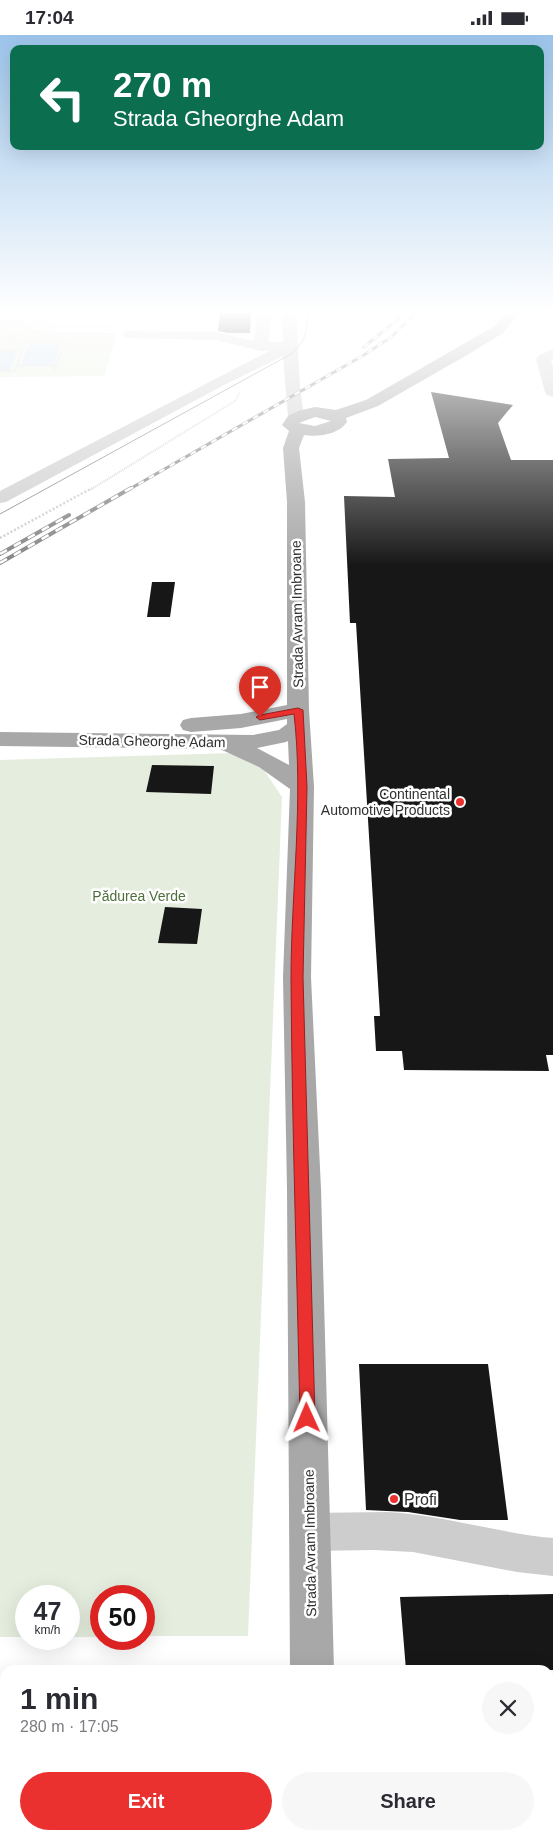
<!DOCTYPE html>
<html lang="en">
<head>
<meta charset="utf-8">
<style>
	body { margin:0; font-family:Helvetica,sans-serif; background:#f7f7f7; color:#2b2b33; height:100vh; display:flex; flex-direction:column; font-size:19px; white-space:nowrap }
	* { box-sizing:border-box; margin:0 }
	p { font-size:16px; color:#7c7c81 }
	.icon { flex:none; width:28px; height:28px; fill:none; stroke:currentColor; stroke-width:2; stroke-linecap:round; stroke-linejoin:round }
	.map { position:relative; flex:1; overflow:hidden }
	.sheet { position:absolute; left:0px; top:1630px; width:554px; height:175px; display:flex; flex-direction:column; background:#fff; border-radius:15px 15px 0 0; box-shadow:0 5px 20px #0002 }
	.sheet>* { flex:none }
	.banner { position:absolute; left:10px; top:10px; width:534px; height:105px; border-radius:10px; box-shadow:0 5px 20px #0002; background:#0b6e4f; color:#fff; overflow:hidden }
	.speed { position:absolute; left:15px; top:1550px; display:flex; gap:10px; font-size:25px; font-weight:700; text-align:center }
	.speed>* { display:grid; place-content:center; width:65px; height:65px; border-radius:50%; background:#fff; box-shadow:0 5px 20px #0002; line-height:1 }
	.speed small { font-size:12px; font-weight:400 }
	.speed .limit { border:8px solid #d22; background:#fff; color:#111 }
	.pin { position:absolute; display:grid; place-items:center; width:42px; height:42px; color:#fff; margin:-51px -21px; border-radius:50% 50% 50% 0; rotate:-45deg; box-shadow:0 0 5px #0007 }
	.pin .icon { rotate:45deg }
	.me { position:absolute; width:55px; margin:-28px; rotate:359deg; stroke-linejoin:round; filter:drop-shadow(0 0 4px #0008) }
	.turn { display:flex; align-items:center; gap:18px; height:105px; padding:0 20px; font-size:22px }
	.turn .icon { width:65px; height:65px; stroke-width:2.5 }
	.turn b { display:block; font-size:35px; line-height:42px }
	.round { display:grid; place-items:center; flex:none; width:52px; height:52px; border-radius:26px; background:#f7f7f7 }
	.summary { display:flex; align-items:center; justify-content:space-between; height:85px; padding:0 20px }
	h1 { font-size:30px; font-weight:600; line-height:38px }
	.primary-button { display:flex; gap:10px; margin-top:auto; padding:10px 20px }
	.primary-button a { flex:1; height:58px; border-radius:30px; background:#ea312f; color:#fff; font-size:20px; font-weight:600; line-height:58px; text-align:center }
	.primary-button a+a { background:#f7f7f7; color:#2b2b33 }
	.status { display:flex; justify-content:space-between; align-items:center; height:35px; padding:0 25px; background:#fff; direction:ltr }
	.status svg { height:14px; fill:currentColor }
	.map>svg:first-child { display:block }
	.green { fill:#e5eede }
	.water { fill:#caddee }
	.building { fill:#171717 }
	.lines { fill:none; stroke-linecap:round; stroke-linejoin:round }
	.path-far1 { stroke:#cdcdcd; stroke-width:2; stroke-dasharray:1 1; stroke-linecap:butt }
	.path { stroke:#cdcdcd; stroke-width:2.5; stroke-dasharray:2 2; stroke-linecap:butt }
	.minor { fill:#cdcdcd; fill-rule:evenodd }
	.major { fill:#a8a8a8; fill-rule:evenodd }
	.tram { stroke:#858585; stroke-width:1 }
	.rail-far1-casing { stroke:#858585; stroke-width:3 }
	.rail-casing { stroke:#858585; stroke-width:4 }
	.rail-far1 { stroke:#fff; stroke-width:2; stroke-dasharray:6; stroke-linecap:butt }
	.rail { stroke:#fff; stroke-width:2.5; stroke-dasharray:8; stroke-linecap:butt }
	.route { fill:#ea312f; stroke:#98201f }
	.poi-dot { fill:#ea312f; stroke:#fff; stroke-width:2 }
	.labels { text-anchor:middle; stroke-width:5; stroke-linejoin:round; paint-order:stroke }
	.street-label { font-size:14px; fill:#303030; stroke:#fff }
	.poi-label { font-size:14px; fill:#303030; stroke:#fff; text-anchor:end }
	.park-label { font-size:14px; fill:#4f6e3c; stroke:#fff }
	.near-poi-label { font-size:16px; fill:#303030; stroke:#fff; text-anchor:start }
</style>
</head>
<body>
<div class="status"><b>17:04</b><svg viewBox="0 0 49 12"><path d="M0 12V9h3v3zM5 12V6h3v6zM10 12V3h3v9zM15 12V0h3v12zM26 1h20v11H26zM47 4h2v5h-2z"/></svg></div>
<div class="map">
<svg width="553" height="1805" viewBox="0 0 553 1805">
	<rect width="100%" height="100%" fill="#fff"/>
	<!-- green -->
	<path class="green" d="M0 278H52L48 290H57L54 298H117L104 341 0 342Z
		M233 718 260 729 282 762 248 1601H144V1561H101V1602H69V1561H26V1602H0V725Z"/>
	<!-- water -->
	<path class="water" d="M29 309H60L54 330H21Z
		M0 317H17L10 335H0Z"/>
	<!-- building -->
	<path class="building" d="M220 278H251L250 298H228L218 296Z
		M431 357 513 370 498 388 511 425H553V1020H546L549 1036 404 1035 402 1016H376L374 981H380L356 588H350L344 461 395 462 388 424 449 423Z
		M152 547H175L170 582H147Z
		M152 730 214 731 211 759 146 757Z
		M165 872 202 874 197 909 158 908Z
		M359 1329H488L508 1485H460L408 1477 366 1475Z
		M553 1559V1635H406L400 1562Z"/>
	<g class="lines">
		<!-- path-far1 -->
		<path class="path-far1" d="M0 278H10
			M27 278 24 294 32 298 115 299
			M536 285 538 278
			M0 288H24
			M0 291H114
			M14 301 16 305 25 307
			M0 305 28 297
			M0 316H22
			M17 331H56
			M0 336H15L25 307H65L54 336
			M90 455 235 366 240 357"/>
		<!-- path -->
		<path class="path" d="M0 503 92 453"/>
		<!-- minor -->
		<path class="minor" d="M257 278H271L269 307H283L282 278H296L300 352 304 382 302 385H290L288 382 283 321 224 350 6 467 0 468V456L271 315 261 316 216 305 130 303 125 302 123 299 125 296 216 297 254 306Z
			M553 314V324L551 326 553 332V362L547 360 545 357 536 324 538 321Z
			M387 1477C443 1480 497 1498 553 1503V1541L517 1537 413 1517 374 1515 309 1516 295 1510 289 1497 295 1484 309 1478Z"/>
		<!-- major -->
		<path class="major" d="M506 278H520L503 298 467 320 378 371 346 383 347 387C338 400 318 402 304 400L299 413 305 467 309 675 314 752 311 942 321 1154 334 1635H290L287 1154 283 942 290 754 259 732 220 714 0 711V697L253 700 279 695 287 689V684L241 693 191 697 183 695 180 690 183 685 191 683 241 679 287 670V467L283 413 289 396 282 390 288 381 298 376 315 372 336 375 366 365 493 292ZM315 382 331 386 315 391 299 388ZM288 706 289 730 257 713 286 707Z
			M290 1800H338L339 1805H291Z"/>
		<!-- tram -->
		<path class="tram" d="M0 479 291 319C305 307 308 296 307 278"/>
		<!-- rail-far1 casing -->
		<g class="rail-far1-casing">
			<path id="rail-far1" d="M364 312 405 278
				M128 455 364 320 391 302 416 278"/>
		</g>
		<!-- rail casing -->
		<g class="rail-casing">
			<path id="rail" d="M0 519 69 480
				M0 528 131 453"/>
		</g>
		<!-- rail-far1 -->
		<use href="#rail-far1" class="rail-far1"/>
		<!-- rail -->
		<use href="#rail" class="rail"/>
	</g>
	<!-- sky -->
	<linearGradient id="sky" x2="0" y2="1"><stop stop-color="#9cc4ea"/><stop offset="0.52" stop-color="#fff"/><stop offset="1" stop-color="#fff" stop-opacity="0"/></linearGradient>
	<rect width="553" height="531" fill="url(#sky)"/>
	<!-- route -->
	<path class="route" d="M298 673 303 675 307 752 303 942 315 1383 313 1388 307 1390 302 1388 300 1383C297 1237 292 1090 291 944 291 858 304 764 294 679L260 685 256 682 260 680Z"/>
	<!-- markers -->
	<g class="poi-dot">
		<circle cx="460" cy="767" r="5"/>
		<circle cx="394" cy="1464" r="5"/>
	</g>
	<g class="labels">
		<!-- street labels -->
		<g class="street-label">
			<text transform="translate(297 579) rotate(-91)" y="5">Strada Avram Imbroane</text>
			<text transform="translate(152 706) rotate(1)" y="5">Strada Gheorghe Adam</text>
			<text transform="translate(310 1508) rotate(-91)" y="5">Strada Avram Imbroane</text>
		</g>
		<!-- poi labels -->
		<g class="poi-label">
			<text x="450" y="764">Continental<tspan x="450" dy="16">Automotive Products</tspan></text>
		</g>
		<!-- park labels -->
		<g class="park-label">
			<text x="139" y="866">Pădurea Verde</text>
		</g>
		<!-- near-poi labels -->
		<g class="near-poi-label">
			<text x="404" y="1470">Profi</text>
		</g>
	</g>
</svg>
<div class="speed"><div>47<small>km/h</small></div><div class="limit">50</div></div>
<div class="pin" style="left:260px;top:682px;background:#d93025"><svg class="icon" aria-label="arrive" viewBox="0 0 24 24"><path d="M6 21V4h12l-3 4 3 4H6"/></svg></div>
<svg class="me" style="left:307px;top:1383px" viewBox="-20 -20 40 40"><path d="M0-17L14 15 0 8-14 15z" fill="#ea312f" stroke="#fff" stroke-width="4"/></svg>
<div class="banner">
<div class="turn"><svg class="icon" aria-label="left" viewBox="0 0 24 24"><path d="M17 20v-9H6M10 6l-5 5 5 5"/></svg><div><b>270 m</b>Strada Gheorghe Adam</div></div>
</div>
<section class="sheet">
<div class="summary"><div><h1>1 min</h1><p>280 m · 17:05</p></div><a class="round"><svg class="icon" aria-label="close" viewBox="0 0 24 24"><path d="M6 6l12 12M18 6L6 18"/></svg></a></div>
<div class="primary-button"><a>Exit</a><a>Share</a></div>
</section>
</div>
</body>
</html>
